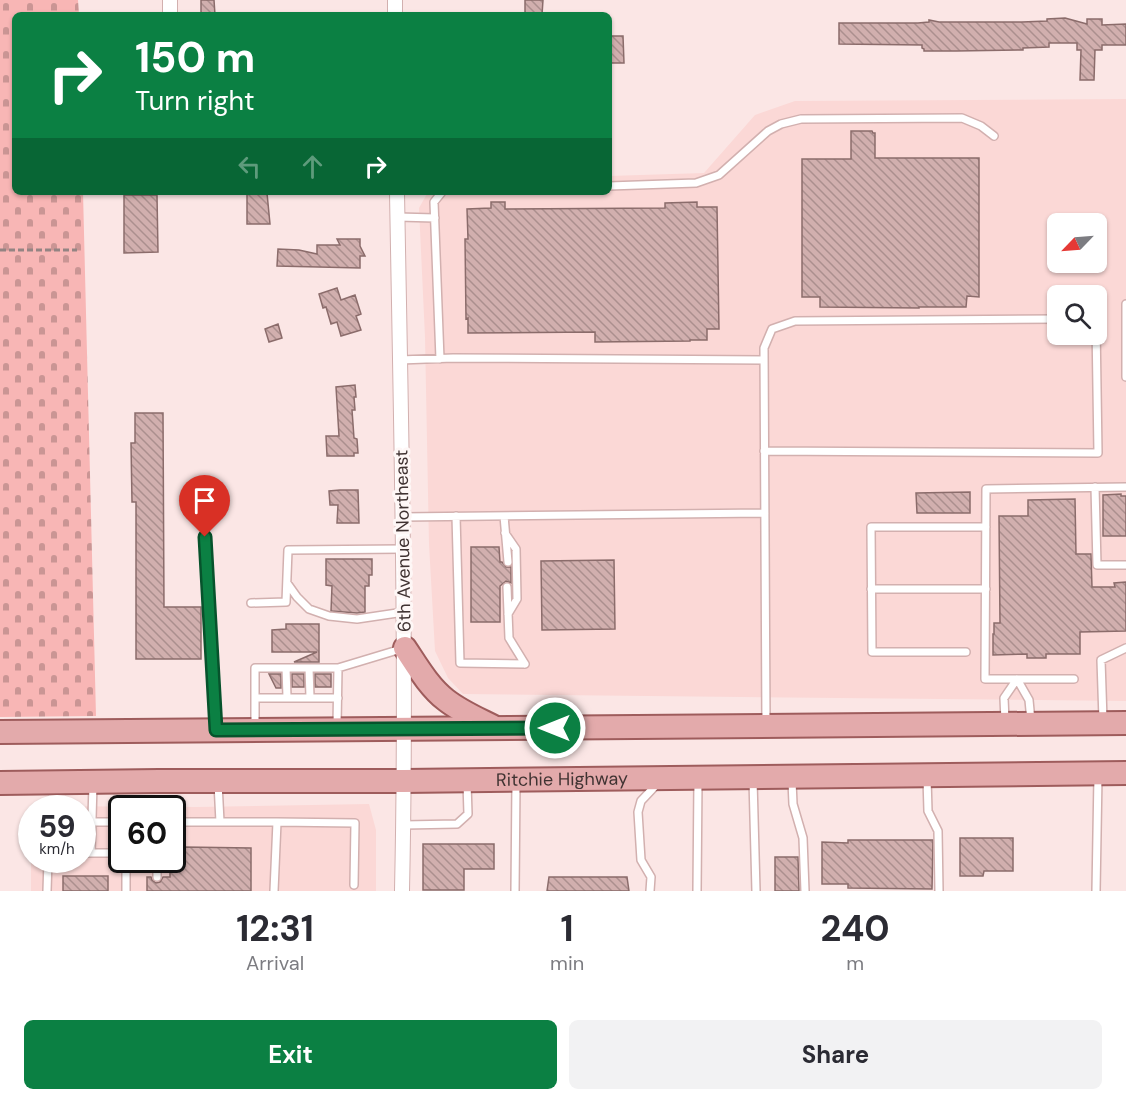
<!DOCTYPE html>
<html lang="en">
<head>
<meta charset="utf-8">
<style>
	body { margin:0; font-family:"DM Sans",sans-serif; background:#f2f2f3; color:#2b2b33; height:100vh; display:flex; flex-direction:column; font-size:22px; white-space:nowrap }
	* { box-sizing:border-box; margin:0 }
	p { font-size:20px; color:#7c7c81 }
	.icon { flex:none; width:33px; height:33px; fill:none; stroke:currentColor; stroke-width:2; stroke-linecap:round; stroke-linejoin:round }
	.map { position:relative; height:891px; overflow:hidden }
	.side { display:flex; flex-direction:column; background:#fff; flex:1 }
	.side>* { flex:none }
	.top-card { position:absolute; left:12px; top:12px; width:600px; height:183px; border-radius:9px; box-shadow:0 2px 4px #0004; background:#0b8043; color:#fff; overflow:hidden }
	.needle { width:39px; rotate:245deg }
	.controls { position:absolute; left:1047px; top:213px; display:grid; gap:12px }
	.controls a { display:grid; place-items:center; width:60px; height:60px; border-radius:9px; background:#fff; box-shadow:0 2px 4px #0004; font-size:30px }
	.speed { position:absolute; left:18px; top:795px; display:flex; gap:12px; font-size:30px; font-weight:700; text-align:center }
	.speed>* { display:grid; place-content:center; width:78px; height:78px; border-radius:50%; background:#fff; box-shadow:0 2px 4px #0004; line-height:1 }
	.speed small { font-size:15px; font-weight:400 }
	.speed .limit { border:3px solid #111; border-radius:9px; background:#fff; color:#111 }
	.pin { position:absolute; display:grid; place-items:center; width:51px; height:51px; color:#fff; margin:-62px -26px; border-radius:50% 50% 50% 0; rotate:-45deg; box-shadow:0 0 6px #0007 }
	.pin .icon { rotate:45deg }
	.me { position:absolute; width:66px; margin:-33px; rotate:270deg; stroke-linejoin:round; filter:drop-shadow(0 0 4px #0008) }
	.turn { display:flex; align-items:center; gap:21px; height:126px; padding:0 24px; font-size:27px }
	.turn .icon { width:78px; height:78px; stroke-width:2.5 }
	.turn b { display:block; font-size:42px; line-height:51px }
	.lanes { display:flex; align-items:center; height:57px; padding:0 24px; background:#0003; justify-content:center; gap:30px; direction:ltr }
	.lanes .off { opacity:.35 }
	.eta { display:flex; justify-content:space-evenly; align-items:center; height:102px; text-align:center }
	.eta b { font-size:36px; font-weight:700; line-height:42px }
	.button { display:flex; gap:12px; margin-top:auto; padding:12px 24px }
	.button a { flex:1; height:69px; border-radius:9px; background:#0b8043; color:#fff; font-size:24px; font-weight:700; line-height:69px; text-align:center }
	.button a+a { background:#f2f2f3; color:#2b2b33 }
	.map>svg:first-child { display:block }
	.built { fill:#fbd8d6; fill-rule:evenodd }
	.cemetery { fill:url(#cemetery-stones) }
	.building { fill:url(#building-back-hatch); stroke:#8b6c6b; stroke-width:1.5 }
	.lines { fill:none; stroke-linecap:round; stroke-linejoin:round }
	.lane-casing { stroke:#d2b0af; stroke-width:10 }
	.street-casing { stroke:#d2b0af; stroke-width:16 }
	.primary-casing { stroke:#9e5c5c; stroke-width:26 }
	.path { stroke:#948483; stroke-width:3; stroke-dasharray:6 3; stroke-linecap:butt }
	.lane { stroke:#fff; stroke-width:7 }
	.street { stroke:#fff; stroke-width:14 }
	.primary { stroke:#e3aaab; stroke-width:22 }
	.route-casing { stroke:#07532c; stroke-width:15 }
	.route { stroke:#0b8043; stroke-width:10 }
	.labels { text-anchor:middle; stroke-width:6; stroke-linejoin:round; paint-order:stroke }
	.street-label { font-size:18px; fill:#403332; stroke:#fef7f6 }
</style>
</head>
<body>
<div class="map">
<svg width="1126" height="891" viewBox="0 0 1126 891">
	<defs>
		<pattern id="cemetery-stones" width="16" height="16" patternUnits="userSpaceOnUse" patternTransform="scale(1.5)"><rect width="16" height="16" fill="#f8b6b5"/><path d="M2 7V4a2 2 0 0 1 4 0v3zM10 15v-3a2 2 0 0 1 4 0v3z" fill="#ca9594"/></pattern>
		<pattern id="building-back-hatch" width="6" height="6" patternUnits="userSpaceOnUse" patternTransform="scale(1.5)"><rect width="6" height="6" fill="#d1afae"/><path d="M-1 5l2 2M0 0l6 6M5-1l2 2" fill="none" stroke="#ab8f8e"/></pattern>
	</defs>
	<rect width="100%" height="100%" fill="#fbe6e5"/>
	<!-- built -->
	<path class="built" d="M1126 99V701L463 694 448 678 435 651 429 544 425 337 419 208 428 192H609V176L704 173 755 115 795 101ZM1058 224H1096V262H1058ZM1058 296H1096V334H1058Z
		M369 804 376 830V891H31V806L197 807ZM32 808H82V860H32ZM122 808H172V860H122Z"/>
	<!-- cemetery -->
	<path class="cemetery" d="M0 0H78L79 15H15V192H83L96 716 0 717Z"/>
	<!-- building -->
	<path class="building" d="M201 0H214L215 15H201Z
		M525 0H543L542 15H525Z
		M1065 18 1087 24V19H1102V25L1126 24V45H1102V50H1095L1094 80H1080L1081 50H1077V43H1049V47L1023 48V50L956 51H924V49L922 48V45L839 44V23H918L929 22V20L939 22H1022L1047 21V19Z
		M609 36H623L624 63H609Z
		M851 131H872L873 133H875V158H979V297L967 296 966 307H919V308L820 307V297H802V159H851Z
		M247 193H267L270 224H247Z
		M124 195H157L158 252 124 253Z
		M491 202H505V209L665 208V203L697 202V207H717L719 329H707V340H690V341L595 342V332L468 333V318L466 319 465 239H468L467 209 491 208Z
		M337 239H360V246L365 256H360V268L277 266 278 249 299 250 317 254V245H340Z
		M337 288 341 300 355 295 361 314 356 316 361 330 341 336 337 322 331 324 326 307 323 308 319 294Z
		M278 324 282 338 269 342 265 329Z
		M355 385 356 397H354L355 410H352L354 438 357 439 358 453H354V456H327L326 436H339L336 387Z
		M135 413H163L164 607H201V659H136V502H132L131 443H135Z
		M340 490H358L359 523H337L338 505H330L329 491Z
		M970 492V513H917L916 493Z
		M1121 494V496H1126V536H1103V495Z
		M1075 499 1076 554H1091L1092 587H1115L1114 583 1126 582V631L1080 632V654H1046V658H1027V654L993 655V634H994V623H1000L999 516H1028V500Z
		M471 547H499L500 562H502L506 567H511V583L506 581 500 586V622H471Z
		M326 559H372V575H369V586H365V612L357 613 331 611 332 586 326 585Z
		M614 560 615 629 542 630 541 561Z
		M286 624H319V662H294L317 652H272V630L286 629Z
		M269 674H281V688H276Z
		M292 674H304V687H292Z
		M315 674H331V687H315Z
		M960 838H1013V871H984L983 876H960Z
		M848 840H933L932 889 848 888V884H822V842L848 843Z
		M423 844H494V869H464V890H423Z
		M184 847 251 848V891H147V877H151L152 880 156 883 160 882 163 877H170V860L184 861Z
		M775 857H798L799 891H775Z
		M63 876H108V891H63Z
		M549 877H627L629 891H547Z"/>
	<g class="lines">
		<!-- lane casing -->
		<g class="lane-casing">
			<path id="lane" d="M609 186 696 183 719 175 768 131 781 124 801 119 962 118 981 126 994 136
				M398 217 435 218
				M1126 304V377
				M440 359 434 202 442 192
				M400 360 453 358 764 360
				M764 451 1098 453 1096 325
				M1095 487 1097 565H1126
				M456 516 460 663 525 664
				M504 516 508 562
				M403 517 765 513
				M505 533 516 549 517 599 508 614
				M205 537 216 728
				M287 583 297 597 309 609 329 616 357 619 404 612
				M507 587 509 638 525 664
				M871 589H986
				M251 603 286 602 288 550 403 549
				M966 652H872L871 527H986
				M286 668 287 697
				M309 668 310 697
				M1074 679H985L986 489 1126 487
				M255 698H338
				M1103 720 1101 660 1126 648
				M1005 721 1004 698 1017 679 1029 700 1031 721
				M766 723 764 348 772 329 795 321 1058 319
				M337 725 338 668
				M255 727V668H338L401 649
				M927 778 928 811 938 831 939 891
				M753 780 756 891
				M792 781 793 804 803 838 805 891
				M218 783 220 822
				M82 822H122
				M172 825 175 822H277
				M404 825 457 824 468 814 467 783
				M82 853H122
				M91 853 93 784
				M157 860V877
				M47 891 48 860
				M126 891V860
				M274 891 277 822 355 823 354 885
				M515 891 516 783
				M650 891 651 877 641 860 638 812 641 801 658 783
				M697 891 698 780
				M1096 891 1098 776"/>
		</g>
		<!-- street casing -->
		<g class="street-casing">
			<path id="street" d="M170 0V15
				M395 0V15
				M397 192C401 425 407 658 402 891"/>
		</g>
		<!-- primary casing -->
		<g class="primary-casing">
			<g id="primary">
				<path d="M405 648C417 666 429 687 446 700 460 711 476 718 492 726"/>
				<path d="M0 732 1126 723"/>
				<path id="s1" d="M0 783 159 781H404L1126 773"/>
			</g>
		</g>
		<!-- path -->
		<path class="path" d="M0 250H77"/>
		<!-- lane -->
		<use href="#lane" class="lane"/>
		<!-- street -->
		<use href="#street" class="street"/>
		<!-- primary -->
		<use href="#primary" class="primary"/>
	</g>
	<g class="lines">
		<!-- route casing -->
		<g class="route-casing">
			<path id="route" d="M205 537 216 730 555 728"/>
		</g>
		<!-- route -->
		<use href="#route" class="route"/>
	</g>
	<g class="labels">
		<!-- street labels -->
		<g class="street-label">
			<text transform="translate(403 541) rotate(-91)" y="6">6th Avenue Northeast</text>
			<text dy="6" stroke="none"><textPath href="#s1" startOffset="562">Ritchie Highway</textPath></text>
		</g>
	</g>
</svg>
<div class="controls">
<a><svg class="needle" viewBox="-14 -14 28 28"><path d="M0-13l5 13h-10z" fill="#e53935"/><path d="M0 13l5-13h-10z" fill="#7c7c81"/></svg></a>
<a><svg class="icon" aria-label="search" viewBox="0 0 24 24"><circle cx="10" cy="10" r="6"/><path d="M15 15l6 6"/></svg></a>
</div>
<div class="speed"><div>59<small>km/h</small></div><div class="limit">60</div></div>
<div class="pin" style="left:205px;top:537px;background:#d93025"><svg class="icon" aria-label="arrive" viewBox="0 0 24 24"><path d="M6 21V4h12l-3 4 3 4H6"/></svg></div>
<svg class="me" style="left:555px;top:728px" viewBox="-20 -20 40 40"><circle r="17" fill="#0b8043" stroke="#fff" stroke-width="3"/><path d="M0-11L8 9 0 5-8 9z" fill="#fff"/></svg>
<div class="top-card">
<div class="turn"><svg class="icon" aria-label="right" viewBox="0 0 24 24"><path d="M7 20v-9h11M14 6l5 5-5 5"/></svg><div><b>150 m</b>Turn right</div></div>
<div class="lanes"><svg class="icon off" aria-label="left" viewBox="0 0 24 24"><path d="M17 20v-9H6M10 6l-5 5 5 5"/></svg><svg class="icon off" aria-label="ahead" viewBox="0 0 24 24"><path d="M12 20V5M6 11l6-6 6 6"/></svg><svg class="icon" aria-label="right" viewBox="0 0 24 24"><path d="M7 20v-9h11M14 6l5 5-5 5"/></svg></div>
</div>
</div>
<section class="side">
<div class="eta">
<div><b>12:31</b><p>Arrival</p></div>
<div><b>1</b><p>min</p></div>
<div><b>240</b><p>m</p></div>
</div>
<div class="button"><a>Exit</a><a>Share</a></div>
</section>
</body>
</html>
